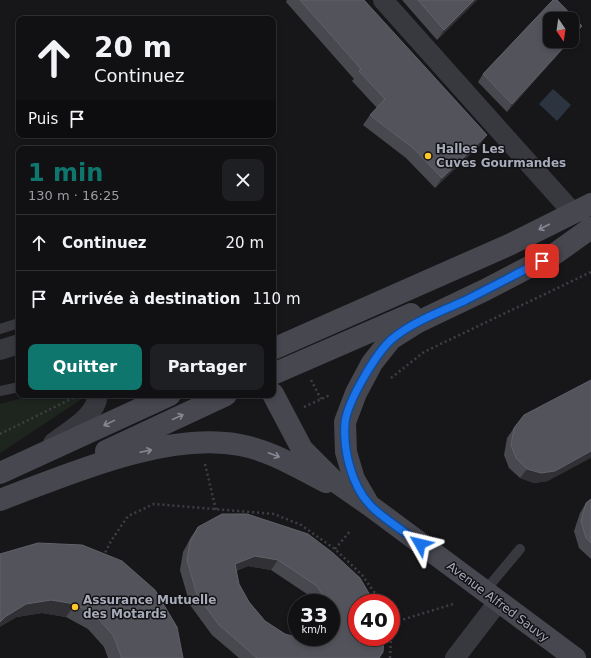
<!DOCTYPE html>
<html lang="fr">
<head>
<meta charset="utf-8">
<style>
	body { margin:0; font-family:"DejaVu Sans",sans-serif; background:#1e1f22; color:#f1f3f6; height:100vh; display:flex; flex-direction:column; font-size:15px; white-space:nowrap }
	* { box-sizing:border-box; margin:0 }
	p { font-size:13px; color:#9c9da0 }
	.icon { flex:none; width:22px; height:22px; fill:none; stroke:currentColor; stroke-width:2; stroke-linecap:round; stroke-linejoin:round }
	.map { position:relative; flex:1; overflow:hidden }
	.drawer { position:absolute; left:16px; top:146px; width:260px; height:252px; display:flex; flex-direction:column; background:#111114; border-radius:8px; box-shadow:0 2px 6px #0003,0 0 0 1px #303134 }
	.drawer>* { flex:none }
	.banner { position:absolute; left:16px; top:16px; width:260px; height:122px; border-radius:8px; box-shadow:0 2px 6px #0003,0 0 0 1px #303134; background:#111114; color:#f1f3f6; overflow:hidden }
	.needle { width:26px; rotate:167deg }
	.fabs { position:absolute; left:543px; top:12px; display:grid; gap:8px }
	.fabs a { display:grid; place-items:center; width:36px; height:36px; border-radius:8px; background:#111114; box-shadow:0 2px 6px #0003,0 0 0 1px #303134; font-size:20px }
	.speed { position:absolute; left:288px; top:594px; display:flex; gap:8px; font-size:20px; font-weight:700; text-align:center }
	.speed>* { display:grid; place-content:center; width:52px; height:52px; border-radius:50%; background:#111114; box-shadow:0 2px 6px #0003,0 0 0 1px #303134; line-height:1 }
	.speed small { font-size:10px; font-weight:400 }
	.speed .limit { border:6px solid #d22; background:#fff; color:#111 }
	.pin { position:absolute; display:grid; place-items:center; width:34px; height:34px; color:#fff; margin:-17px; border-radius:8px; box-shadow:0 2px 6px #0006 }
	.me { position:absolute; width:44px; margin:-22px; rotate:307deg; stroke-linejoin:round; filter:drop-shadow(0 0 3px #0008) }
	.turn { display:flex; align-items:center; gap:14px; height:84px; padding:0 12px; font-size:18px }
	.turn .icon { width:52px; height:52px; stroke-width:2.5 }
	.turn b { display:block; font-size:28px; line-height:34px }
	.then { display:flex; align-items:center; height:38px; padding:0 12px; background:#0003; gap:8px; font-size:15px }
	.round { display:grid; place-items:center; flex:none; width:42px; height:42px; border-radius:8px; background:#1e1f22 }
	.overview { display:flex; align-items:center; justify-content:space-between; height:68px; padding:0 12px }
	h1 { font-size:24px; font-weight:800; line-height:30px; color:#0f766e }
	.action { display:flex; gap:8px; margin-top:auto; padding:8px 12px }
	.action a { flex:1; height:46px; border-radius:8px; background:#0f766e; color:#fff; font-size:16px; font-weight:800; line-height:46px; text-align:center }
	.action a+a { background:#1e1f22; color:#f1f3f6 }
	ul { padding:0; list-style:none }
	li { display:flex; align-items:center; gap:12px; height:56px; padding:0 12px; border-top:1px solid #303134 }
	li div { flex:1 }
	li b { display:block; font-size:15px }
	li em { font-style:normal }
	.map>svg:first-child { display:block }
	.green { fill:#1d251e }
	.water { fill:#2c353f }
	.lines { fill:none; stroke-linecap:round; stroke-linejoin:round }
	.path { stroke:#3e3f46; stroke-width:2.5; stroke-dasharray:2 3; stroke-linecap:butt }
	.lane { stroke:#38383f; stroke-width:10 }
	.street { stroke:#38383f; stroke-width:20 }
	.secondary { stroke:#46474f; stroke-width:22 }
	.wall { fill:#48484f; fill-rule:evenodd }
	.shaded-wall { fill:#303035 }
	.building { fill:#53535b; stroke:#60616a; fill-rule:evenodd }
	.oneway { stroke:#868995 }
	.route-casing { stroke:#114b97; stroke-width:10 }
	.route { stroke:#1a73e8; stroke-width:7 }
	.poi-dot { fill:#ffc62a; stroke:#121215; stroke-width:1.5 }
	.labels { text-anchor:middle; stroke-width:3; stroke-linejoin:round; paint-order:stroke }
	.poi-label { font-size:12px; font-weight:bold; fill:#a8acba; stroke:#121215; text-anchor:start }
	.street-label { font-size:12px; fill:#a8acba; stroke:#121215 }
</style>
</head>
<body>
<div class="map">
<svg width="591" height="658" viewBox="0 0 591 658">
	<rect width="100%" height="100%" fill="#17171a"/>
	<!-- green -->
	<path class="green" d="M32 395H85V397L0 453V404Z"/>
	<!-- water -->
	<path class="water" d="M553 89 571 105 557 121 539 104Z"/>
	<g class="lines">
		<!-- path -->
		<path class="path" d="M391 378 424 352 591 272
			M311 380 321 399
			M304 407 330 395
			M0 434 73 398
			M205 464 216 510
			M335 549 351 530
			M102 555H104L111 541 128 516 154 504 274 514 301 525 335 549 362 575 382 603
			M391 620 392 623 453 604
			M390 658 392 623"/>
		<!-- lane -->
		<path class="lane" d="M0 329 19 323
			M0 391 19 387
			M484 592 520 549"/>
		<!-- street -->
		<path class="street" d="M383 0 567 206 574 212
			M0 350 19 344
			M53 443C69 430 95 418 98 395
			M455 658 498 602"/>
		<!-- secondary -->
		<path class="secondary" d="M273 349 511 244 591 204
			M273 374 411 314
			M273 394 302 449 333 480 369 505 575 658
			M106 451 226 395
			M0 473 170 395
			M0 500C69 474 166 431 240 445 272 451 298 468 326 482
			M369 505 354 479 346 452 345 422 356 393 372 363 391 339 418 322 485 290 556 253 591 228"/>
	</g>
	<!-- wall -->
	<path class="wall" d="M287 0H364L480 145 435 188 406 158 363 125 370 115 377 108 352 81 354 79 286 2Z
		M402 0H477L437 40Z
		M553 0H557L582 26 572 39V19H550V41H570L507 112 478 82 483 74Z
		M514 428 548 481 534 483 520 478 509 468 504 455 507 438Z
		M591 499V559L579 548 574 531 580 513 586 503Z
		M198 527 308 534 379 658H239L212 635 190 605 180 570 183 552 191 537ZM248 566 271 570 310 596 315 603H331V637L307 640 285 634 265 621 249 602 239 584 236 571Z
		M0 554 183 658H108L104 647 88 629 66 617 42 613 17 617Z"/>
	<!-- shaded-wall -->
	<path class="shaded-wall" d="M474 0H477L437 40 444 30Z
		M582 26 576 34 572 39V37Z
		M569 41H570L507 112 512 104Z
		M487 135 480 145 435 188 442 178Z
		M591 451V458L548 481 534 483 520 478 527 469Z
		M255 556 278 560 271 570 248 566 228 574 235 564Z
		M51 600 75 604 66 617 42 613 17 617 0 627V622L5 617 26 604Z"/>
	<!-- building -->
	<path class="building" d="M300 0H364L487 135 442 178 413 148 370 115 385 99 359 71 361 69Z
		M418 0H474L444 30Z
		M553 0H557L582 26 572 37V19H550V41H569L512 104 483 74Z
		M591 380V451L555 471 541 473 527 469 516 458 511 445 514 428 524 415Z
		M591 499V543L586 538 581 521 586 503Z
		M222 514H247L308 534 333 553 360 578 374 602 375 603H357V637H384L383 652 379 658H257L219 625 197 595 187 560 190 542 198 527ZM255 556 278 560 317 586 328 603H331V611L334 620 331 633V637H323L307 640 285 634 265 621 249 602 239 584 235 564Z
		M38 543 82 545 122 561 155 590 177 627 183 658H121V656L113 635 96 616 75 604 51 600 26 604 5 617 0 622V554Z"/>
	<!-- one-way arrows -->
	<defs><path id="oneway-shaft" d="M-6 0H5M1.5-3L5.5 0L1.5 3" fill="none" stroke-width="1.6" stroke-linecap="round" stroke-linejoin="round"/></defs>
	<g class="oneway">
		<use href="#oneway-shaft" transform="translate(544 227) rotate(153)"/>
		<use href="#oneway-shaft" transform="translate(178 417) rotate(-25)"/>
		<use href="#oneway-shaft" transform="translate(109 423) rotate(154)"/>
		<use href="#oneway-shaft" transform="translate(146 451) rotate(-12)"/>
		<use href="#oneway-shaft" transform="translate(274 455) rotate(21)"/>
	</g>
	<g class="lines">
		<!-- route casing -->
		<g class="route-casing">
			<path id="route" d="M420 544C406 532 382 518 370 505 351 485 343 449 345 423 347 402 376 353 392 339 412 322 440 312 464 301 490 288 516 274 542 261"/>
		</g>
		<!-- route -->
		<use href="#route" class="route"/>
	</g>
	<!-- markers -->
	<g class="poi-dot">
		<circle cx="428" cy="156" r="4"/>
		<circle cx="75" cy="607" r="4"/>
	</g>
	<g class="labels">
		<!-- poi labels -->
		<g class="poi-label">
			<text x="436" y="153">Halles Les<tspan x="436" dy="14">Cuves Gourmandes</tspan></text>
			<text x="83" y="604">Assurance Mutuelle<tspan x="83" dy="14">des Motards</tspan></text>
		</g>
		<!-- street labels -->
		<g class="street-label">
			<text transform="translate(498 602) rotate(37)" y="4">Avenue Alfred Sauvy</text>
		</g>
	</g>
</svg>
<div class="fabs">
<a><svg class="needle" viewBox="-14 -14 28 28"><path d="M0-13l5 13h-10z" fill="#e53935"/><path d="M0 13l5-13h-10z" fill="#9c9da0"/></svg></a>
</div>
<div class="speed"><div>33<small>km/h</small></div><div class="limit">40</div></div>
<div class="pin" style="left:542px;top:261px;background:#d93025"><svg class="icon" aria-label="arrive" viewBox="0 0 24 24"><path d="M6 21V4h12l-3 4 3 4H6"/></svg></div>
<svg class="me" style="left:420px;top:544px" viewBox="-20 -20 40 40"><path d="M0-17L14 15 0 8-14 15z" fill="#1a73e8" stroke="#fff" stroke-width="4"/></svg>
<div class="banner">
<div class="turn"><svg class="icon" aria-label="ahead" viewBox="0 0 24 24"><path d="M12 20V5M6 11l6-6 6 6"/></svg><div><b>20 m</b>Continuez</div></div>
<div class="then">Puis<svg class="icon" aria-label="arrive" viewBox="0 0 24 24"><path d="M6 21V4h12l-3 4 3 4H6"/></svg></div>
</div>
<section class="drawer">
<div class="overview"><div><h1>1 min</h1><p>130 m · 16:25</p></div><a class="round"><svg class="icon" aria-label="close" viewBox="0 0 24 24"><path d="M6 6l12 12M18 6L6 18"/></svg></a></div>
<ul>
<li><svg class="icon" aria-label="ahead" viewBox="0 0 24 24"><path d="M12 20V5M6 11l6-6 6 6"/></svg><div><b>Continuez</b></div><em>20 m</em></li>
<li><svg class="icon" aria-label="arrive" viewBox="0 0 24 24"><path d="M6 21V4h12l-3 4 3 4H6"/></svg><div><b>Arrivée à destination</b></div><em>110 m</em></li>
</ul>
<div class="action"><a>Quitter</a><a>Partager</a></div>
</section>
</div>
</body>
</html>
